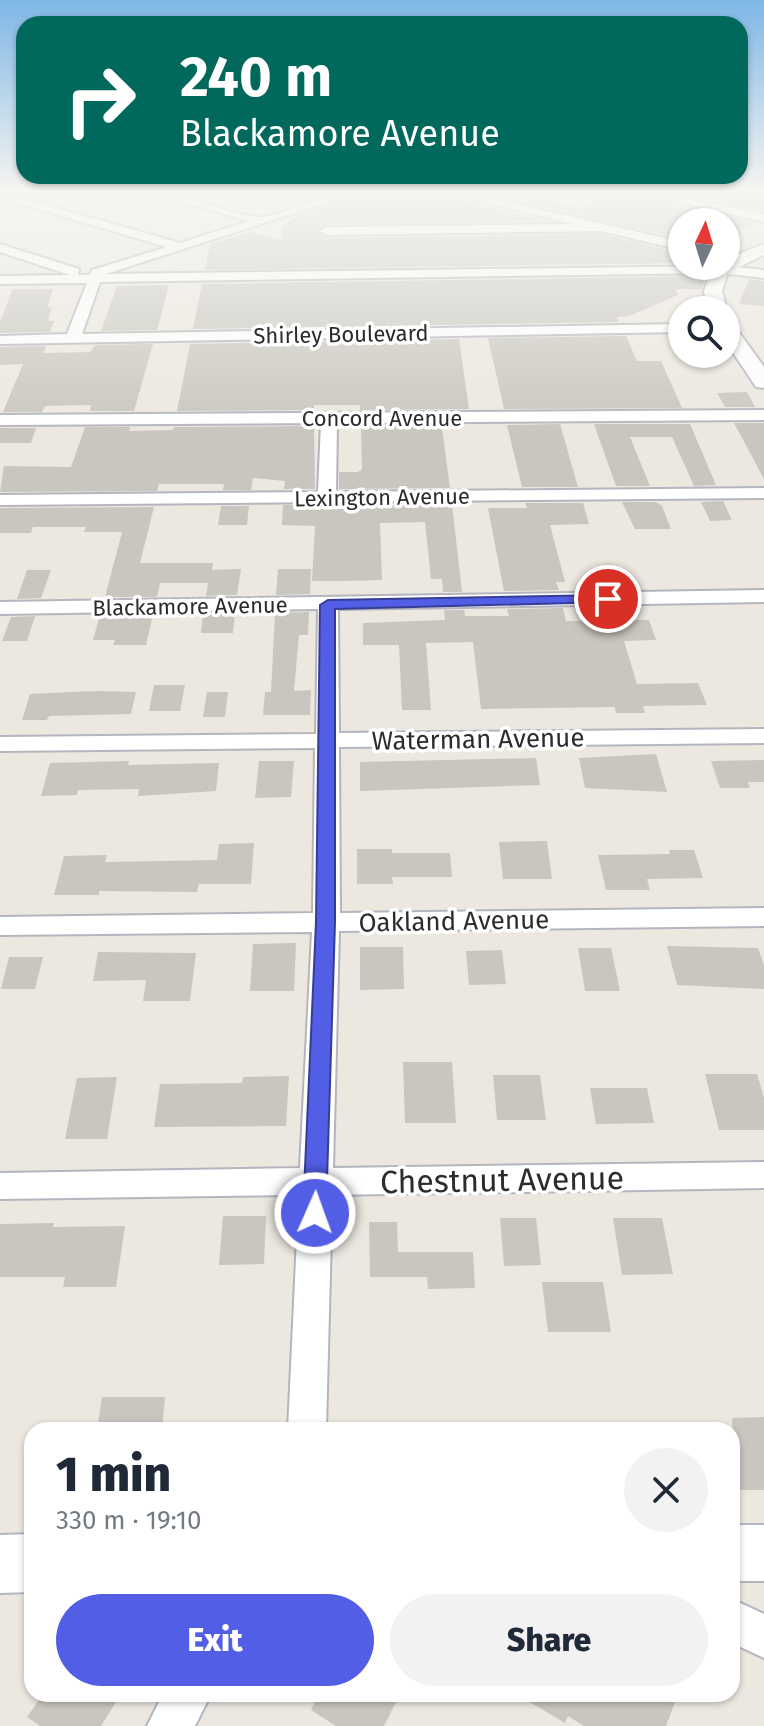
<!DOCTYPE html>
<html lang="en">
<head>
<meta charset="utf-8">
<style>
	body { margin:0; font-family:"Fira Sans",sans-serif; background:#f2f2f3; color:#1f2937; height:100vh; display:flex; flex-direction:column; font-size:30px; white-space:nowrap }
	* { box-sizing:border-box; margin:0 }
	p { font-size:26px; color:#747a83 }
	.icon { flex:none; width:44px; height:44px; fill:none; stroke:currentColor; stroke-width:2; stroke-linecap:round; stroke-linejoin:round }
	.map { position:relative; flex:1; overflow:hidden }
	.drawer { position:absolute; left:24px; top:1422px; width:716px; height:280px; display:flex; flex-direction:column; background:#fff; border-radius:24px; box-shadow:0 2px 6px #0004 }
	.drawer>* { flex:none }
	.top-card { position:absolute; left:16px; top:16px; width:732px; height:168px; border-radius:24px; box-shadow:0 2px 6px #0004; background:#00695c; color:#fff; overflow:hidden }
	.needle { width:52px; rotate:4deg }
	.fabs { position:absolute; left:668px; top:208px; display:grid; gap:16px }
	.fabs a { display:grid; place-items:center; width:72px; height:72px; border-radius:50%; background:#fff; box-shadow:0 2px 6px #0004; font-size:40px }
	.pin { position:absolute; display:grid; place-items:center; width:68px; height:68px; color:#fff; margin:-34px; border:4px solid #fff; border-radius:50%; box-shadow:0 2px 8px #0007 }
	.me { position:absolute; width:88px; margin:-44px; rotate:2deg; stroke-linejoin:round; filter:drop-shadow(0 0 6px #0008) }
	.turn { display:flex; align-items:center; gap:28px; height:168px; padding:0 32px; font-size:36px }
	.turn .icon { width:104px; height:104px; stroke-width:2.5 }
	.turn b { display:block; font-size:56px; line-height:68px }
	.round { display:grid; place-items:center; flex:none; width:84px; height:84px; border-radius:42px; background:#f2f2f3 }
	.overview { display:flex; align-items:center; justify-content:space-between; height:136px; padding:0 32px }
	h1 { font-size:48px; font-weight:800; line-height:60px }
	.primary-button { display:flex; gap:16px; margin-top:auto; padding:16px 32px }
	.primary-button a { flex:1; height:92px; border-radius:48px; background:#535ee6; color:#fff; font-size:32px; font-weight:800; line-height:92px; text-align:center }
	.primary-button a+a { background:#f2f2f3; color:#1f2937 }
	.map>svg:first-child { display:block }
	.building { fill:#c8c6be }
	.lines { fill:none; stroke-linecap:round; stroke-linejoin:round }
	.street-casing { stroke:#b4b5be; stroke-width:4 }
	.secondary-casing { stroke:#b4b5be; stroke-width:4 }
	.street { fill:#fff; fill-rule:evenodd }
	.secondary { fill:#fff; fill-rule:evenodd }
	.route { fill:#535ee6; stroke:#363d96; stroke-width:2 }
	.labels { text-anchor:middle; stroke-width:7; stroke-linejoin:round; paint-order:stroke }
	.far-street-label { font-size:22px; fill:#2c2c2c; stroke:#fff }
	.street-label { font-size:26px; fill:#2c2c2c; stroke:#fff }
	.near-street-label { font-size:32px; fill:#2c2c2c; stroke:#fff }
</style>
</head>
<body>
<div class="map">
<svg width="764" height="1726" viewBox="0 0 764 1726">
	<rect width="100%" height="100%" fill="#ece8e0"/>
	<!-- building -->
	<path class="building" d="M376 192 411 195 425 192 549 221 326 224 317 232 326 238 601 234 682 253V263L205 270 210 244 250 232 281 240 282 226 299 214Z
		M505 192 580 207 618 192 754 223 726 236V222H682V239L493 195Z
		M695 192 746 202 764 192V211L687 195Z
		M706 276 702 289H675L678 295 630 316 617 317 619 322 193 329 202 284Z
		M749 279 764 281V306L739 304Z
		M169 285 157 330 101 331 117 286Z
		M13 289H53L47 308 52 307 48 321H54L50 332 0 333V321Z
		M626 336 637 361H661L682 408 504 409 488 338Z
		M459 339 469 409 360 410V405H314V410L177 411 190 344Z
		M153 344 134 411H90L91 405 45 406 42 412H3L23 364 0 365V347L46 346 44 353 90 352 95 345Z
		M747 392 755 407H725L717 393Z
		M734 423H764V479Z
		M560 424 578 487H522L507 425Z
		M594 424H690L716 485 694 486 672 437H630L650 486H616Z
		M464 425 442 428 450 488 339 489V472H358L362 469 361 426Z
		M314 426 315 489H284L285 481 253 478 251 490H223L224 484H159L157 491 0 492 4 466 71 467 85 427H130L129 431 173 430 174 427Z
		M0 428H36L31 443H0Z
		M723 501 732 520 710 521 701 502Z
		M622 502H656L662 506 671 529H635Z
		M525 503H583L589 524 550 525 565 582H556L559 590 504 591 488 508H527Z
		M452 504 462 592H443L442 579H431L425 522 380 523 382 580 345 581H312L315 526 282 525 283 505Z
		M221 506H249L247 525H218Z
		M154 507 140 563H213L212 570 241 569 237 595 206 596 208 583H160L157 597H105L122 532H84L86 527H33L31 533H0V508Z
		M278 569H311L310 594 276 595Z
		M27 570H51L41 598 17 599Z
		M563 608 566 621 649 620 656 640 624 641 637 684 698 683 707 705 643 706 645 713H616L615 707 481 709 473 642 426 643 431 710H402L399 645H363V623L445 620 444 610H464L465 616H509L507 609Z
		M309 612 308 635H299L294 691 311 690 310 715H263L265 692H271L275 613Z
		M235 613 233 633H201L203 614Z
		M100 615H153L146 645H113L115 640H93Z
		M35 616 27 641H2L11 617Z
		M154 685H185L180 711H149Z
		M70 692 99 691 136 692 131 714 49 716 47 720H22L30 694Z
		M207 692H228L225 717H203Z
		M656 754 667 792 585 788 579 758Z
		M536 758 540 785 360 791V762Z
		M764 760V782H748L750 788H720L711 761Z
		M129 761 128 765 219 763 216 791 138 796 139 789 78 790 77 795 41 796 50 763Z
		M259 761H294L291 797 255 798Z
		M547 841 552 879H503L499 842Z
		M254 843 251 884H199L197 892 99 891V895H54L64 856 107 855 105 862 217 860 219 844Z
		M357 849H392V853H450L452 877H392L393 884H357Z
		M669 850H694L703 878 647 879 650 890H606L598 855 670 854Z
		M296 943 294 991H250L253 944Z
		M667 946 758 948 764 965V989L677 985Z
		M360 947H403L404 989 360 990Z
		M578 948H611L620 991H585Z
		M502 950 506 984 469 985 466 951Z
		M98 952 196 953 190 1001H143L146 980 93 981Z
		M9 957H43L35 989H1Z
		M403 1062H452L456 1123H405Z
		M705 1074H757L764 1098V1130H719Z
		M493 1075H540L546 1120H497Z
		M289 1076 286 1126 154 1127 160 1084 242 1083 243 1077Z
		M117 1077 107 1139H65L77 1078Z
		M590 1088H647L654 1123 596 1124Z
		M223 1216H266L264 1264 219 1265Z
		M500 1218H536L541 1265 504 1266Z
		M613 1218H662L673 1274 622 1275Z
		M369 1222H397L398 1252H473L475 1288 428 1289 427 1277H370Z
		M54 1223 53 1227 125 1226 116 1287H63L65 1277H0V1224Z
		M542 1282H603L611 1332H548Z
		M102 1397H165L162 1430H97Z
		M764 1417V1490H735L732 1418Z
		M43 1694H121L101 1726H40L27 1717Z
		M319 1694H400L384 1726H336L311 1710Z
		M516 1694H678L666 1726H584L568 1716 565 1723Z"/>
	<g class="lines">
		<!-- street casing -->
		<g class="street-casing">
			<path id="street" d="M0 192 180 243 249 221 149 192C183 192 238 219 263 217 296 213 325 190 359 192L106 274 726 266 764 270V278L720 273 100 282 82 334 682 324V332L0 344V336L67 334 87 283 0 284V276L70 275 0 252V244L79 269 78 275H90L92 270 167 247 0 198Z
				M446 192H465L682 242V250L601 231 326 235 320 231 326 227 572 224Z
				M636 192H656L764 214V222Z
				M764 410V420L337 423 336 492 764 488V498L0 505V495L318 492 321 423 0 425V415Z
				M764 590V602L338 609 339 733 764 729V743L339 747 340 913 764 908V926L339 931 333 1168 764 1162V1188L332 1195 326 1430H288L299 1195 0 1199V1173L300 1168 312 932 0 935V917L313 913 315 748 0 751V737L316 734 318 609 0 614V602Z
				M732 1599 764 1614V1658L732 1643Z
				M163 1694H211L195 1726H147Z"/>
		</g>
		<!-- secondary casing -->
		<g class="secondary-casing">
			<path id="secondary" d="M764 244V255L728 272 722 291 727 310 726 311 707 310 704 291 713 266H726V259Z
				M726 322 733 324 764 367V388L756 387 726 342Z
				M732 1525H764V1581H732Z
				M32 1534V1592L0 1593V1535Z"/>
		</g>
		<!-- street -->
		<use href="#street" class="street"/>
		<!-- secondary -->
		<use href="#secondary" class="secondary"/>
	</g>
	<!-- sky -->
	<linearGradient id="sky" x2="0" y2="1"><stop stop-color="#7eb7e6"/><stop offset="0.44" stop-color="#f6f5f1"/><stop offset="1" stop-color="#f6f5f1" stop-opacity="0"/></linearGradient>
	<rect width="764" height="433" fill="url(#sky)"/>
	<!-- route -->
	<path class="route" d="M608 595 615 599 613 602 335 609V922L326 1213 323 1220 315 1222 306 1220 303 1213 316 922 320 605 328 600Z"/>
	<g class="labels">
		<!-- far-street labels -->
		<g class="far-street-label">
			<text transform="translate(341 334) rotate(-1)" y="8">Shirley Boulevard</text>
			<text x="382" y="426">Concord Avenue</text>
			<text transform="translate(382 497) rotate(-1)" y="8">Lexington Avenue</text>
			<text transform="translate(190 606) rotate(-1)" y="8">Blackamore Avenue</text>
		</g>
		<!-- street labels -->
		<g class="street-label">
			<text transform="translate(478 739) rotate(-1)" y="9">Waterman Avenue</text>
			<text transform="translate(454 921) rotate(-1)" y="9">Oakland Avenue</text>
		</g>
		<!-- near-street labels -->
		<g class="near-street-label">
			<text transform="translate(502 1180) rotate(-1)" y="11">Chestnut Avenue</text>
		</g>
	</g>
</svg>
<div class="fabs">
<a><svg class="needle" viewBox="-14 -14 28 28"><path d="M0-13l5 13h-10z" fill="#e53935"/><path d="M0 13l5-13h-10z" fill="#747a83"/></svg></a>
<a><svg class="icon" aria-label="search" viewBox="0 0 24 24"><circle cx="10" cy="10" r="6"/><path d="M15 15l6 6"/></svg></a>
</div>
<div class="pin" style="left:608px;top:599px;background:#d93025"><svg class="icon" aria-label="arrive" viewBox="0 0 24 24"><path d="M6 21V4h12l-3 4 3 4H6"/></svg></div>
<svg class="me" style="left:315px;top:1213px" viewBox="-20 -20 40 40"><circle r="17" fill="#535ee6" stroke="#fff" stroke-width="3"/><path d="M0-11L8 9 0 5-8 9z" fill="#fff"/></svg>
<div class="top-card">
<div class="turn"><svg class="icon" aria-label="right" viewBox="0 0 24 24"><path d="M7 20v-9h11M14 6l5 5-5 5"/></svg><div><b>240 m</b>Blackamore Avenue</div></div>
</div>
<section class="drawer">
<div class="overview"><div><h1>1 min</h1><p>330 m · 19:10</p></div><a class="round"><svg class="icon" aria-label="close" viewBox="0 0 24 24"><path d="M6 6l12 12M18 6L6 18"/></svg></a></div>
<div class="primary-button"><a>Exit</a><a>Share</a></div>
</section>
</div>
</body>
</html>
